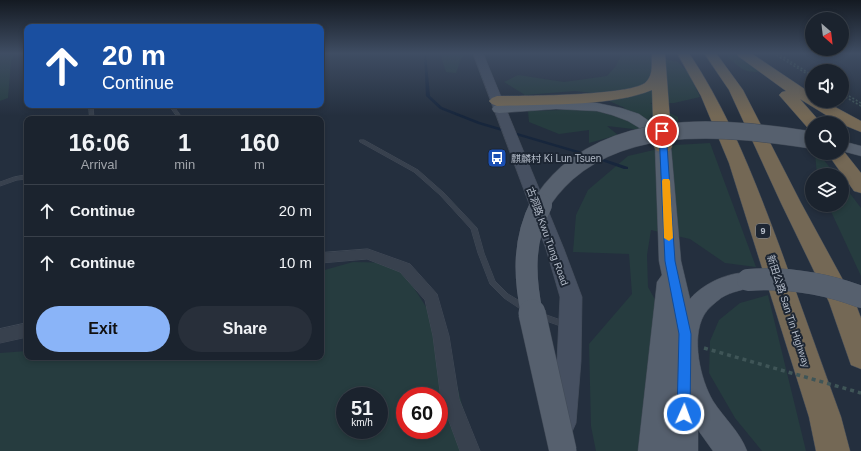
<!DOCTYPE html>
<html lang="en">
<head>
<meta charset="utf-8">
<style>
	body { margin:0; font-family:Arial,"Noto Sans SC",sans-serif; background:#282f3a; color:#f1f3f6; height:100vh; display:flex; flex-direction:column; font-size:15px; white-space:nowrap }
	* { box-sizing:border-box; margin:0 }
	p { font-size:13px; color:#a0a4aa }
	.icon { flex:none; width:22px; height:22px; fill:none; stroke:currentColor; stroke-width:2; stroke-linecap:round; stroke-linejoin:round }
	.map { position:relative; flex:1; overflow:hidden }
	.side { position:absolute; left:24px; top:116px; width:300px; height:244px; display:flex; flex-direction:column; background:#1b232e; border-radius:8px; box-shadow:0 2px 6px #0003,0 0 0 1px #39404a }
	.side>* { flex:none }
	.hud { position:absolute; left:24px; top:24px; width:300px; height:84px; border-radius:8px; box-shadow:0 2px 6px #0003,0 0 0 1px #39404a; background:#1a4fa0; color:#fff; overflow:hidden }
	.needle { width:26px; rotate:152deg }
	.buttons { position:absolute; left:805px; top:12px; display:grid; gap:8px }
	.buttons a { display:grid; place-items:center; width:44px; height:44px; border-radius:50%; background:#1b232e; box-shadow:0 2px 6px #0003,0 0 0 1px #39404a; font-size:20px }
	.speed { position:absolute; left:336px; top:387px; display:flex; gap:8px; font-size:20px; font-weight:700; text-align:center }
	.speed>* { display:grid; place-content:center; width:52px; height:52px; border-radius:50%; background:#1b232e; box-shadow:0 2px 6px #0003,0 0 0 1px #39404a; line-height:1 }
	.speed small { font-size:10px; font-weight:400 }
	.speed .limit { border:6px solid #d22; background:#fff; color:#111 }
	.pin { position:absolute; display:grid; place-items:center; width:34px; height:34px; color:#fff; margin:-17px; border:2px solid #fff; border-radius:50%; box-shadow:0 1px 4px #0007 }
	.me { position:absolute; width:44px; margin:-22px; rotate:2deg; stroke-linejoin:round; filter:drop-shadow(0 0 3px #0008) }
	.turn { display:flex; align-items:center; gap:14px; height:84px; padding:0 12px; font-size:18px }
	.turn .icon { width:52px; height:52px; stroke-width:2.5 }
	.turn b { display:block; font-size:28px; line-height:34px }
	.eta { display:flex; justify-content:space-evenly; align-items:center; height:68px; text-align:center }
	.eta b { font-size:24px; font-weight:600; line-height:28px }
	.button { display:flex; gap:8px; margin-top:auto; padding:8px 12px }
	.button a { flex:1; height:46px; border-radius:24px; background:#8ab4f8; color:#111; font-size:16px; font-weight:600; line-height:46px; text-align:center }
	.button a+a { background:#282f3a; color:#f1f3f6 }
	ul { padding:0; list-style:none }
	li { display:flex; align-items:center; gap:12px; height:52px; padding:0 12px; border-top:1px solid #39404a }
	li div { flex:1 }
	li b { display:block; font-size:15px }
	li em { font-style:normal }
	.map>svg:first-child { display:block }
	.green { fill:#263c3f; fill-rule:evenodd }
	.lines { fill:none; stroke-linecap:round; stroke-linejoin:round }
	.stream { fill:#17263c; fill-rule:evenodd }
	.lane-casing { stroke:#414a57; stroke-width:1 }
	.street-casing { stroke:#414a57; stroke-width:1 }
	.secondary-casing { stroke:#414a57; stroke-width:1 }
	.primary-casing { stroke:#414a57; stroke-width:1 }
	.highway-casing { stroke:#434c59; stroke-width:1 }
	.path { stroke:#3f5557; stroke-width:1.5; stroke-dasharray:2 2; stroke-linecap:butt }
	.lane { fill:#38414e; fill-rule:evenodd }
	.street { fill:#38414e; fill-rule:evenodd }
	.secondary { fill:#465061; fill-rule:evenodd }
	.primary { fill:#56606e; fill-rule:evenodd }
	.highway { fill:#746855; fill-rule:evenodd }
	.primary-bridge-far2-casing { stroke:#414a57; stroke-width:18; stroke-linecap:butt }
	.primary-bridge-far1-casing { stroke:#414a57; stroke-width:22; stroke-linecap:butt }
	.primary-bridge-casing { stroke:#414a57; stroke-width:28; stroke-linecap:butt }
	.path-bridge { stroke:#3f5557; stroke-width:3.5; stroke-dasharray:4 4; stroke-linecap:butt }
	.primary-bridge-far2 { stroke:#56606e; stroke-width:17 }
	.primary-bridge-far1 { stroke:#56606e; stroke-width:22 }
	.primary-bridge { stroke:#56606e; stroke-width:27 }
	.route { fill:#1a73e8; stroke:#114b97 }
	.slow { fill:#f59e0b }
	.labels { text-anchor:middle; stroke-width:4; stroke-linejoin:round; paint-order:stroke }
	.shield { fill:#1d2633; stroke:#878f9c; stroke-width:1 }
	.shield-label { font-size:9px; font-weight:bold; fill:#b4bcc9 }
	.poi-label { font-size:10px; fill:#b4bcc9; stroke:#1d2633; text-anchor:start }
	.street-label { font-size:10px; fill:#b4bcc9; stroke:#1d2633 }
</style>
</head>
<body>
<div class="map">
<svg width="861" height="451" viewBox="0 0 861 451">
	<rect width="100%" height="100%" fill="#242f3e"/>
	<!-- green -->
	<path class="green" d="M0 53H16L11 61 8 98 0 101Z
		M440 53H466L461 59 456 73 446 72Z
		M622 53H657L668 60 678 62 689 73 700 97 674 103H650L678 117V126L651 115V121L642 130 607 126 618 135 589 143V130L559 134 529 122 528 111 625 108 591 93 575 91 525 95 504 82 518 75 564 82 607 76 616 66Z
		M723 53H751L775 70C744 74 746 73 723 53Z
		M710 143 756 267 725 263 690 239 651 230 647 255 648 287 668 323 650 451H596L591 426 589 344 632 294 629 254 573 252 576 215 588 190 628 156 675 145Z
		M815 153H818L836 175H817Z
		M842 183 861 208V276L828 205H842Z
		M353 262 398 263 444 335 474 451H0V353L27 351V357H321V271ZM345 396H379V430H345ZM405 396H439V430H405Z
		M768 295 806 451H762L735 418 709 373 710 341 719 320 740 303Z"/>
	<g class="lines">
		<!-- stream -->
		<path class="stream" d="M424 53H426L430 96 442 107 480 122 589 154 590 155 589 156H587L478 124 440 109 426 96Z
			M596 157H598L628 167V169H624L596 159Z"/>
		<!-- lane casing -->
		<g class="lane-casing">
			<path id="lane" d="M89 105H93L94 119H90Z
				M169 105H173L183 119H179Z
				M360 140H364L418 170 444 193 477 228 484 253 495 281 508 294 528 306 529 308 528 310 525 311 522 310 504 298 490 284 478 253 471 229 440 195 414 172 360 142Z
				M27 175V179L17 180 0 186V182L14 177Z
				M541 313 569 323 570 325 569 327 566 328 538 318 537 316 538 314Z"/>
		</g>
		<!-- street casing -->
		<g class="street-casing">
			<path id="street" d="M368 249 410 264 437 294 449 336 459 399 480 451H460L441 399 433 336 425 300 400 272 367 259 321 263V253Z
				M27 323V337L0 343V329Z"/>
		</g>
		<!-- secondary casing -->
		<g class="secondary-casing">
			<path id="secondary" d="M473 53H483L564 249 582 297 581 361 576 423 572 432 563 436 554 432 550 423 557 361 560 297 546 249Z"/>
		</g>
		<!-- primary casing -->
		<g class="primary-casing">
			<path id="primary" d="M556 100 597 103 621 108 639 114 656 126 671 147 681 261 690 299C703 283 735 268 756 274L759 280 756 286C744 290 732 291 721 298 715 303 708 308 704 315 691 338 700 379 713 401 724 418 740 432 747 451H713L698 430V451H638L657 282 662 275 659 261 655 147 643 130 628 121 612 115 597 111 556 109 499 113 494 112 492 109 494 106 499 105Z
				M842 141 861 146V156L842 151Z"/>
		</g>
		<!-- highway casing -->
		<g class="highway-casing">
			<path id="highway" d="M652 53H665L672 147 669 151 663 152 657 151 654 147 652 90C611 107 542 104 497 106L492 104 489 101 492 98 497 96C521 96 632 96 646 82 654 74 651 63 652 53Z
				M677 53H689C729 113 754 178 779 245 800 302 820 360 841 417L850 451H816L809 417 729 163 701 96Z
				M704 53H716L743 90 801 203 855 302 861 318V369L851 365 829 302 781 203 729 90Z
				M737 53H751L812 94V101H824L861 121V132L839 123 800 99 821 123H812V128L807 127 779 95 782 92 786 91 738 56Z
				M842 149 861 173V193L854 191 827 153H842Z"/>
		</g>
		<!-- path -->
		<path class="path" d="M773 53 812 77
			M777 53 812 75
			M842 92 861 103
			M842 95 861 106"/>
		<!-- lane -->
		<use href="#lane" class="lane"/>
		<!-- street -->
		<use href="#street" class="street"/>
		<!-- secondary -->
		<use href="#secondary" class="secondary"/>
		<!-- primary -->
		<use href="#primary" class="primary"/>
		<!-- highway -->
		<use href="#highway" class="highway"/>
		<!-- primary-bridge-far2 casing -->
		<g class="primary-bridge-far2-casing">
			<path id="primary-bridge-far2" d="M540 206C547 193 556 183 567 173 633 116 732 128 812 140"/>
		</g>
		<!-- primary-bridge-far1 casing -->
		<g class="primary-bridge-far1-casing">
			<path id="primary-bridge-far1" d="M748 280C788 277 824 283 861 297
				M532 314C524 276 523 240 541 205"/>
		</g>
		<!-- primary-bridge casing -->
		<g class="primary-bridge-casing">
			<path id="primary-bridge" d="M532 313 563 451"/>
		</g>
		<!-- path-bridge -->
		<path class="path-bridge" d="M704 348 861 393"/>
		<!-- primary-bridge-far2 -->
		<use href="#primary-bridge-far2" class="primary-bridge-far2"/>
		<!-- primary-bridge-far1 -->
		<use href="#primary-bridge-far1" class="primary-bridge-far1"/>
		<!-- primary-bridge -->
		<use href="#primary-bridge" class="primary-bridge"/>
	</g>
	<!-- sky -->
	<linearGradient id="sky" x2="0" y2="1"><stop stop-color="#141a22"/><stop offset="0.46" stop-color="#3f4d63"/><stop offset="1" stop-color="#3f4d63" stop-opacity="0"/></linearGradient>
	<rect width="861" height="116" fill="url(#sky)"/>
	<!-- route -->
	<path class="route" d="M662 129 666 131 675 261 691 334 690 414 689 419 684 421 679 419 677 414 679 334 665 261 659 131Z"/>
	<!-- slow -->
	<path class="slow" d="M663 179H669L670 181 673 238 669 241 664 238 662 181Z"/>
	<!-- icons -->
	<defs>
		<g id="bus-square" transform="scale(1)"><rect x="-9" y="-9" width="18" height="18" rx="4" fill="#1a4fb4" stroke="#1d2633"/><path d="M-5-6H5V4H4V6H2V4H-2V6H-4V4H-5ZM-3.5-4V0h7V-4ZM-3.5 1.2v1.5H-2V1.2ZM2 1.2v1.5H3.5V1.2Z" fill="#fff"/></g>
	</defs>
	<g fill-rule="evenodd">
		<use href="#bus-square" x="497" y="158"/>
	</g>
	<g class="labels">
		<!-- shield labels -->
		<rect class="shield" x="756" y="224" width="14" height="14" rx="3"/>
		<g class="shield-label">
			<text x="763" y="234">9</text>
		</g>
		<!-- poi labels -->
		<g class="poi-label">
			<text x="511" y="162">麒麟村 Ki Lun Tsuen</text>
		</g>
		<!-- street labels -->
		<g class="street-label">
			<text transform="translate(548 236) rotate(70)" y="4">古洞路 Kwu Tung Road</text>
			<text transform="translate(789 311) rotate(72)" y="4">新田公路 San Tin Highway</text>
		</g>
	</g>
</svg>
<div class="buttons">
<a><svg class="needle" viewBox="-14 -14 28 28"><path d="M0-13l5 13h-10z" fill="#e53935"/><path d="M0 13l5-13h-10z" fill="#a0a4aa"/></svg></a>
<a><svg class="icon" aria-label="sound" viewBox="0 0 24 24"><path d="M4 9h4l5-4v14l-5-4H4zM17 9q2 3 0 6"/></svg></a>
<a><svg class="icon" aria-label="search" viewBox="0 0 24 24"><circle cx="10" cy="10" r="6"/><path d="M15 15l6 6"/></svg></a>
<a><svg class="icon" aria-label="layers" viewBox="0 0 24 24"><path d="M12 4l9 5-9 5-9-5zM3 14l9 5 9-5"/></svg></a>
</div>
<div class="speed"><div>51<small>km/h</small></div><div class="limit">60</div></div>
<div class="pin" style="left:662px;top:131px;background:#d93025"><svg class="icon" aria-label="arrive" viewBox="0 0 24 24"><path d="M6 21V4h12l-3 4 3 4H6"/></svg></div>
<svg class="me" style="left:684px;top:414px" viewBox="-20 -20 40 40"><circle r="17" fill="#1a73e8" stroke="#fff" stroke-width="3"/><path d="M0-11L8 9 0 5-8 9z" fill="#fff"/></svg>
<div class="hud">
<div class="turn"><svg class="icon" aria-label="ahead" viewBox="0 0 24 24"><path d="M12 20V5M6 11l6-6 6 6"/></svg><div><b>20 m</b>Continue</div></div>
</div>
<section class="side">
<div class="eta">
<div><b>16:06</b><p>Arrival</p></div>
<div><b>1</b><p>min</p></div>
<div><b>160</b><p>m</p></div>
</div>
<ul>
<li><svg class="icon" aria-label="ahead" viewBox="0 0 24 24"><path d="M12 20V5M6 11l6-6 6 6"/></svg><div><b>Continue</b></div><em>20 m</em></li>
<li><svg class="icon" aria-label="ahead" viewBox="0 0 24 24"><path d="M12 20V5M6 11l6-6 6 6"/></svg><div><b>Continue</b></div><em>10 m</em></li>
</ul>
<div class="button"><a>Exit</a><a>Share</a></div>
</section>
</div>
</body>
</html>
